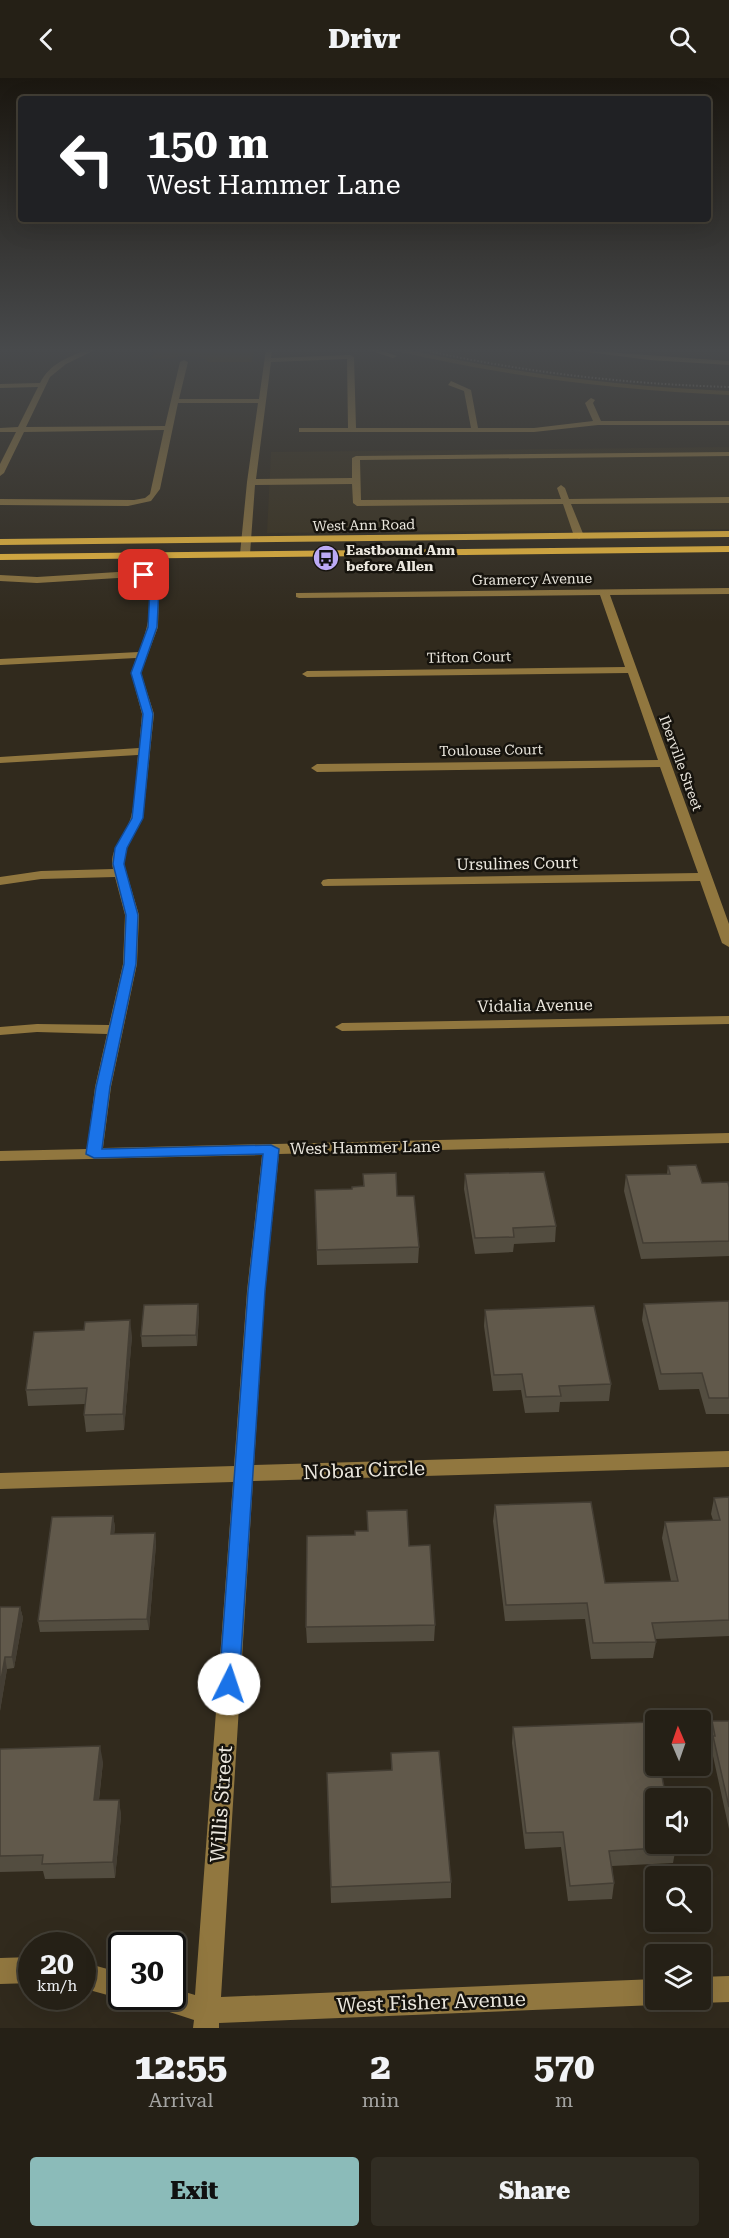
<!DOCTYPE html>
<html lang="en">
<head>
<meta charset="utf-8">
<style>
	body { margin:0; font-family:"Roboto Serif",serif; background:#312d23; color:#f1f3f6; height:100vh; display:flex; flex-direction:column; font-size:22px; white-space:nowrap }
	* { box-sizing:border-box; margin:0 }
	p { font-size:20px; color:#a3a3a1 }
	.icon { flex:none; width:33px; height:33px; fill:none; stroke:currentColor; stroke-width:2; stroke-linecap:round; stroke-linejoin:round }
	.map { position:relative; height:1950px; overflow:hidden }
	.panel { display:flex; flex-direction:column; background:#252016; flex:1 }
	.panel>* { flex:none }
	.guide { position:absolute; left:18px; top:18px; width:693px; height:126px; border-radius:6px; box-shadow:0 6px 24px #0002,0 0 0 2px #423e35; background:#202124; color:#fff; overflow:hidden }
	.needle { width:39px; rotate:358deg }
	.tools { position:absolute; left:645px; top:1632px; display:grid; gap:12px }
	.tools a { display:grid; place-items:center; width:66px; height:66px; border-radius:6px; background:#252016; box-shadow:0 6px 24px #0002,0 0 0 2px #423e35; font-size:30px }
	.speed { position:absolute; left:18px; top:1854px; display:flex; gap:12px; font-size:30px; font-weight:700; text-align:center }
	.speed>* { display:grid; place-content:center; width:78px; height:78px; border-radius:50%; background:#252016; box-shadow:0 6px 24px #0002,0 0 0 2px #423e35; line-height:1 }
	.speed small { font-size:15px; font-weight:400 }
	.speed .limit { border:3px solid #111; border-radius:9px; background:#fff; color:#111 }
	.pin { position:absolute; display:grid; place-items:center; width:51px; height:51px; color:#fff; margin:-26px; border-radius:12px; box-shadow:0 3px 9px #0006 }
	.me { position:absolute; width:66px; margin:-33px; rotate:4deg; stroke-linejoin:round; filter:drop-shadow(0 0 4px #0008) }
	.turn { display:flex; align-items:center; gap:21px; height:126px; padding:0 30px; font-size:27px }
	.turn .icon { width:78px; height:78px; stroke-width:2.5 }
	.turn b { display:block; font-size:42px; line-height:51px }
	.eta { display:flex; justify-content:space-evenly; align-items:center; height:102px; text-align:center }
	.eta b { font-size:36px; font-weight:800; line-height:42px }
	.action { display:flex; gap:12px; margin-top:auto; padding:12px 30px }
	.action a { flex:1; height:69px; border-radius:6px; background:#8bbbb9; color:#111; font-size:24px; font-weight:800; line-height:69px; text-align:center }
	.action a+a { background:#312d23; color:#f1f3f6 }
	header { display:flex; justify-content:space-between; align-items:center; height:78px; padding:0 30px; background:#252016; font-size:27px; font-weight:800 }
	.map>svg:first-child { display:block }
	.built { fill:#39301c }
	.green { fill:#453203 }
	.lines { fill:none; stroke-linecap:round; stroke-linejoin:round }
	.stream { stroke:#695322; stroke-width:4 }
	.path { stroke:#847e73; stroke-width:2; stroke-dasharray:1.5 2; stroke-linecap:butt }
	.minor { fill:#91773f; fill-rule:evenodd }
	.major { fill:#f8c13d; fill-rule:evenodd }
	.wall { fill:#534d40 }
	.shaded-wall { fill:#443e34 }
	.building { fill:#61594b; stroke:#443e34; stroke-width:1.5 }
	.route { fill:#1a73e8; stroke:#114b97; stroke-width:1.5 }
	.labels { text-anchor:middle; stroke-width:5; stroke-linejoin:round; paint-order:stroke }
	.far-street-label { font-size:14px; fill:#ebe7de; stroke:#16130d }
	.far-poi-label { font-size:14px; font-weight:bold; fill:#ebe7de; stroke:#16130d; text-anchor:start }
	.street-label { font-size:16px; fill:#ebe7de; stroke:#16130d }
	.near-street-label { font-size:20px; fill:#ebe7de; stroke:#16130d }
</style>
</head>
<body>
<header><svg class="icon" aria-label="back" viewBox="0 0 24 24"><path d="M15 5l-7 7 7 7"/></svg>Drivr<svg class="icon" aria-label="search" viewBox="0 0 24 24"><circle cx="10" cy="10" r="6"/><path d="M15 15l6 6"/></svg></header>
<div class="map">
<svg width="729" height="1950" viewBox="0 0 729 1950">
	<rect width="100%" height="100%" fill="#312a1d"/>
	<!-- built -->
	<path class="built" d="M729 369V451L267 455 271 374Z"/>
	<!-- green -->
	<path class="green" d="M159 271H254L252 284H208L206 281C182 274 172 283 151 280Z"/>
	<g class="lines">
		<!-- stream -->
		<path class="stream" d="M397 271C507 297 617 310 729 315"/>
		<!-- path -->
		<path class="path" d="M419 271C521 294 624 306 729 309"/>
		<!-- minor -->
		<path class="minor" d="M88 271H97L66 286 50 299 26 349 165 348 180 284 184 282 188 284 179 321H259L266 271H272L271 280 350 277 354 279 356 350H471L464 313 448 307 451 303 471 312 478 350H534L593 343 585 325 591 320 595 322 593 325 601 343H729V347H598L534 354H299V350H348L347 281 271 284 256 401 352 400V380L356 378 729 374V378L360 382 361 422 561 421 557 410 561 407 565 410 569 421 729 419V425L571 426 584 458 579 461 574 458 563 426 357 428 353 425 352 406 255 407 250 476 245 479 240 476 247 404 258 325H178L160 411 151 423 128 428 0 427V421L134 422 145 420 150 416 164 352 24 354 4 395 0 398V386L16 354H0V350L18 349 38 309 0 310V306L40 305C50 285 69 279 88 271Z
			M365 271H376L397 278 393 280Z
			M564 271 729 283V287L650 282Z
			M134 493 153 498 159 510 158 549 141 595 154 636 143 740 127 770 124 786 139 837 137 886 111 1009 103 1070 729 1055V1065L279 1076 265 1213 254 1387 729 1373V1389L253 1403 221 1919 656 1901V1922H666L656 1927 219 1945V1950H193L194 1942 148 1927 144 1918H172V1910L195 1917 233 1404 0 1411V1395L234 1388 247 1213 262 1077 0 1083V1073L87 1071 95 1009 107 956 37 954 0 957V949L37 946 109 947 123 886 125 837 115 799 41 801 0 807V799L41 793 113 791C108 771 126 757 131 739 136 719 136 697 138 677L0 685V679L139 670 142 636 131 595 136 580 0 587V581L139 574C147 552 155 525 146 502L134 499 37 505 0 503V497L37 499Z
			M729 510V516L610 517 729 846V869L722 865 700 803 323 808 321 805 323 802 328 801 698 795 660 689 317 694 311 690 317 686 658 682 628 595 307 599 302 596 307 593 625 589 600 517 299 520 296 519V515Z
			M729 938V946L342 953 335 949 342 945Z
			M32 1879V1905L0 1906V1880Z
			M82 1884 122 1895V1918H128L122 1921 82 1910Z
			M729 1898V1924L700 1925 692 1922H700V1899Z"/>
		<!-- major -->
		<path class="major" d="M729 453V459L0 467V461Z
			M729 468V474L0 482V476Z"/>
	</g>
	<!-- wall -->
	<path class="wall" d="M668 1088 702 1105 729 1109V1178L641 1181 624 1113 626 1097 667 1096Z
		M363 1096 397 1118 419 1169 418 1185 317 1187 315 1112 352 1111 363 1108Z
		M465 1096 556 1148 555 1164 514 1166 513 1174 475 1176 464 1111Z
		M729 1223V1336H706L699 1311 659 1312 642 1242 644 1226Z
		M198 1226 199 1237 197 1268 142 1269 141 1258Z
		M485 1232 611 1306 609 1323 560 1324 559 1334 525 1335 521 1312 493 1313 484 1248Z
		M132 1258 124 1352 86 1354 84 1337 85 1326 28 1328 26 1312Z
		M729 1419V1558L655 1561 656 1564 653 1580 591 1581 585 1541 505 1543 493 1443 495 1427 605 1505 671 1503 662 1460 665 1444 713 1442 711 1436 714 1420Z
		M113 1438 115 1449 114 1456 155 1455 156 1466 149 1552 40 1554 38 1543Z
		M409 1468 435 1547 434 1563 307 1565 306 1549Z
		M0 1529H20L23 1540 14 1590 7 1591 0 1633Z
		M712 1643H729V1751L711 1669 712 1663 710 1655Z
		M513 1649 676 1769 673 1785 612 1788 614 1805 612 1821 568 1823 561 1769 525 1771 512 1665Z
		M0 1671 103 1684 99 1722H119L121 1738 115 1800 45 1801 43 1793 0 1794Z
		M391 1675 451 1804V1820L331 1825 327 1695 391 1692Z"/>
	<!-- shaded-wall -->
	<path class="shaded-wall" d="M198 1226 199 1237 197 1268 196 1257Z
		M130 1242 132 1258 124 1352 123 1336Z
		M113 1438 115 1449 113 1468 111 1456Z
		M155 1455 156 1466 149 1552 147 1541Z
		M20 1529 23 1540 14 1590 12 1579Z
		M5 1579 7 1591 0 1633V1607Z
		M100 1668 103 1684 97 1738 94 1722Z
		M119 1722 121 1738 115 1800 113 1784Z"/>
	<!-- building -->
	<path class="building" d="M696 1087 702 1105 728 1104 729 1109V1163L643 1165 626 1097 670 1096 668 1088Z
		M544 1094 556 1148 513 1150 514 1159 475 1160 465 1096Z
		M396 1095 397 1118H414L419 1169 317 1172 315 1112 352 1111V1109L364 1108 363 1096Z
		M729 1223V1320H709L702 1295 661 1296 644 1226Z
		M198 1226 196 1257 141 1258 144 1227Z
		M594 1228 611 1306 559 1308 561 1318 526 1319 522 1296 494 1297 485 1232Z
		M130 1242 123 1336 84 1337 87 1310 26 1312 34 1254 84 1252 85 1244Z
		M729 1419V1542L652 1545 656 1564 593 1565 587 1525 506 1527 495 1427 591 1424 605 1505 678 1503 665 1444 720 1442 714 1420Z
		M407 1432 409 1468 430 1467 435 1547 306 1549 307 1458 355 1457V1453H368L367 1433Z
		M113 1438 111 1456 155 1455 147 1541 38 1543 52 1439Z
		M0 1529H20L12 1579H5L0 1607Z
		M712 1643H729V1729L713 1658H715Z
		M651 1644 656 1665V1688H660L666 1720H656V1766H675L676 1769 609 1773 614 1805 570 1808 563 1754 526 1755 513 1649Z
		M100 1668 94 1722H119L113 1784 42 1786 43 1777 0 1778V1671Z
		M439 1673 451 1804 331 1809 327 1695 392 1692 391 1675Z"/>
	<!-- sky -->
	<linearGradient id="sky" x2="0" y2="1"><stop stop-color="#1b1710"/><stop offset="0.5" stop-color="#484a4c"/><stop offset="1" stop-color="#484a4c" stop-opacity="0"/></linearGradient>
	<rect width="729" height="544" fill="url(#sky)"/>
	<!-- route -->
	<path class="route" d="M144 495 153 498 159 510 157 549 141 595 153 636 143 740 127 770 124 786 138 837 136 886 110 1009 102 1071 271 1067 279 1071 265 1213 239 1606 236 1612 229 1615 222 1612 219 1606 248 1213 263 1076 94 1080 86 1076 96 1009 124 886 126 837 113 786 115 770 132 740 143 636 131 595 148 549 150 510 146 502 140 497Z"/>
	<!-- icons -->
	<defs>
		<g id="bus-disc" transform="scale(1.35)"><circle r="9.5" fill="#bcaaf5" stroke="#16130d"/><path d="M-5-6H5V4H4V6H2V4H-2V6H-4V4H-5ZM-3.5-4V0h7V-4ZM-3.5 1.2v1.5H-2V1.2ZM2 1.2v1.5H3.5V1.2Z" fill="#111"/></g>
	</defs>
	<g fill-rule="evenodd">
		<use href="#bus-disc" x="326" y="480"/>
	</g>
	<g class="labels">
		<!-- far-street labels -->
		<g class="far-street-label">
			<text transform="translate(364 447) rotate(-1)" y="5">West Ann Road</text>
			<text transform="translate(532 501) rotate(-1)" y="5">Gramercy Avenue</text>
			<text transform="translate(469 579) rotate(-1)" y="5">Tifton Court</text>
			<text transform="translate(491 672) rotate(-1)" y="5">Toulouse Court</text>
			<text transform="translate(681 685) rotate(70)" y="5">Iberville Street</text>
		</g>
		<!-- far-poi labels -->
		<g class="far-poi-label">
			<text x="346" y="477">Eastbound Ann<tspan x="346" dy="16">before Allen</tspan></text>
		</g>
		<!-- street labels -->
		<g class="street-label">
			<text transform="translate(517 785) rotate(-1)" y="6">Ursulines Court</text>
			<text transform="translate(535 927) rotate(-1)" y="6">Vidalia Avenue</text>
			<text transform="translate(365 1069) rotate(-1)" y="6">West Hammer Lane</text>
		</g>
		<!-- near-street labels -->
		<g class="near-street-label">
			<text transform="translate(364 1392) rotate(-2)" y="7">Nobar Circle</text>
			<text transform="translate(221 1726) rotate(-86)" y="7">Willis Street</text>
			<text transform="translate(431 1924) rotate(-2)" y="7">West Fisher Avenue</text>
		</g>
	</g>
</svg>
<div class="tools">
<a><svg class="needle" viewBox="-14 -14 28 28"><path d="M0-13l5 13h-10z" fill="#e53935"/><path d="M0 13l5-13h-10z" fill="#a3a3a1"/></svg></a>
<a><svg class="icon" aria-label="sound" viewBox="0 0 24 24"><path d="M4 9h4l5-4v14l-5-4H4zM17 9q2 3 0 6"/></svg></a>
<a><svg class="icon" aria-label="search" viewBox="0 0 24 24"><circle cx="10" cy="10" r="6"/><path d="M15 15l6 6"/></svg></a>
<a><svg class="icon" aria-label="layers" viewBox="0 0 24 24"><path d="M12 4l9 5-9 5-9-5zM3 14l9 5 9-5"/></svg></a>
</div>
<div class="speed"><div>20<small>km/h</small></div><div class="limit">30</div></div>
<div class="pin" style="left:144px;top:497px;background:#d93025"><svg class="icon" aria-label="arrive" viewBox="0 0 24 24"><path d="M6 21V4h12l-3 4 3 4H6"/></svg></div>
<svg class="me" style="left:229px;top:1606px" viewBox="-20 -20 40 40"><circle r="19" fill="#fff"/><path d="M0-13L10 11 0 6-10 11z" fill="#1a73e8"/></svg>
<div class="guide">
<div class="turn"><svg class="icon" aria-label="left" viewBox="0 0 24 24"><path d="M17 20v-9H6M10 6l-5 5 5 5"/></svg><div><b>150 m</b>West Hammer Lane</div></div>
</div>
</div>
<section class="panel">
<div class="eta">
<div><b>12:55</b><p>Arrival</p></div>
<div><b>2</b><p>min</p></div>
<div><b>570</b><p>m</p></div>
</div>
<div class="action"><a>Exit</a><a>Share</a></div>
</section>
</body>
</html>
